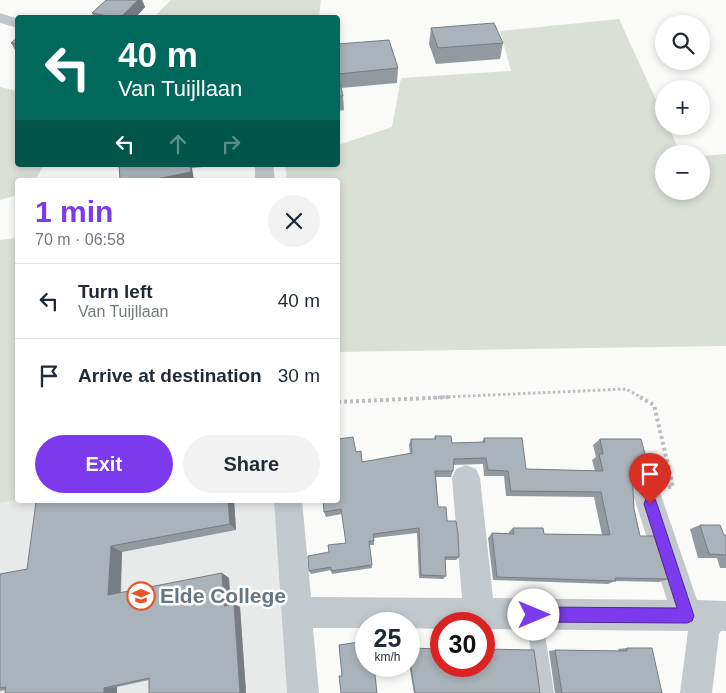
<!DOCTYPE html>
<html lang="en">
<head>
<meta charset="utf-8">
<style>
	body { margin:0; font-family:Helvetica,sans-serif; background:#f2f2f3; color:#1f2937; height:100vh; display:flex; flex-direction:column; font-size:19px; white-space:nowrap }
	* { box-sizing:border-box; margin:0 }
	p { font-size:16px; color:#747a83 }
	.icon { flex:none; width:28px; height:28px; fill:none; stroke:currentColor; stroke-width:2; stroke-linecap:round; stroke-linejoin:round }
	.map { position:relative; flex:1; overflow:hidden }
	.sheet { position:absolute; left:15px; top:178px; width:325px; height:325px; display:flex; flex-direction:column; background:#fff; border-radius:5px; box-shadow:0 2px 8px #0003 }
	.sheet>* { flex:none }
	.guide { position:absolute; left:15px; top:15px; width:325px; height:152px; border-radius:5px; box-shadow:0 2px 8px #0003; background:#00695c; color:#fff; overflow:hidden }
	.tools { position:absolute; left:655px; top:15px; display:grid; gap:10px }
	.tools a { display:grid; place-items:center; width:55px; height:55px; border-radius:50%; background:#fff; box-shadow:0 2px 8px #0003; font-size:25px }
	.speed { position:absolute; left:355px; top:612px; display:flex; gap:10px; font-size:25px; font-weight:700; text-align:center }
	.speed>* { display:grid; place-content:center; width:65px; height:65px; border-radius:50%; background:#fff; box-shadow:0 2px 8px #0003; line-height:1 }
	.speed small { font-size:12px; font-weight:400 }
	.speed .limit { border:8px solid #d22; background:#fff; color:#111 }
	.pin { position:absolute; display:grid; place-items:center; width:42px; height:42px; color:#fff; margin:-51px -21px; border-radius:50% 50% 50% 0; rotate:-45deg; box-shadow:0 0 5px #0007 }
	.pin .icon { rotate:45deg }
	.me { position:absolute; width:55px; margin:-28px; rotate:90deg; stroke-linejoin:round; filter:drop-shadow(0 0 4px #0008) }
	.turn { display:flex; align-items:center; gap:18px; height:105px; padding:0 20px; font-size:22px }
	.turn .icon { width:65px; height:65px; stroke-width:2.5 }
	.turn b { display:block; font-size:35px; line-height:42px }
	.lanes { display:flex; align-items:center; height:48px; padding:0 20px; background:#0003; justify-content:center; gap:25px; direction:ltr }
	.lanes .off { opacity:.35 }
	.round { display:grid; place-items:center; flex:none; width:52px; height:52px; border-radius:26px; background:#f2f2f3 }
	.head { display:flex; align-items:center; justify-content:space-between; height:85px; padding:0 20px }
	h1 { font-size:30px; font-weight:700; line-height:38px; color:#7c3aed }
	.cta { display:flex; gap:10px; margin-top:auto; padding:10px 20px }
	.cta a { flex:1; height:58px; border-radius:30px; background:#7c3aed; color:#fff; font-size:20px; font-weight:700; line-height:58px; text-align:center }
	.cta a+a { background:#f2f2f3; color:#1f2937 }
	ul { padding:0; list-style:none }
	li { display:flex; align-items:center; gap:15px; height:75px; padding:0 20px; border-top:1px solid #e0e1e3 }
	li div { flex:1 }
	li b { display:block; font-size:19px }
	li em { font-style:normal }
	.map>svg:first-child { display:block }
	.built { fill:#e8e9e9 }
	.green { fill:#dadfd7 }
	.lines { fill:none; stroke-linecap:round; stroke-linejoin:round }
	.path-far1 { stroke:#bbbfc2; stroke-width:3; stroke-dasharray:2.5 2.5; stroke-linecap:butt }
	.path { stroke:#bbbfc2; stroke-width:4; stroke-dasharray:3 3; stroke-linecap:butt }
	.service { fill:#c3c8cc; fill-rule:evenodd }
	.minor { fill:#c3c8cc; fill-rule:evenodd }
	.wall { fill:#929a9f }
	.shaded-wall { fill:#777d82 }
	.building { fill:#aab3b9; stroke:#777d82 }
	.route { fill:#7c3aed; stroke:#51269a }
	.labels { text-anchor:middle; stroke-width:5; stroke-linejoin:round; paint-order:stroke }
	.near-poi-label { font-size:21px; font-weight:bold; fill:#657683; stroke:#fff; text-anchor:start }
</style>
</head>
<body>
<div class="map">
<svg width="726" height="693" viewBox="0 0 726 693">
	<rect width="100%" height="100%" fill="#fafaf8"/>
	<!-- built -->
	<path class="built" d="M17 488 18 500H278L287 693H0V490Z"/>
	<!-- green -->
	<path class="green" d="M171 0H321L319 17H154Z
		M619 19 664 117V126H668L681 154H664V191H701V156L726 154V346L338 352V180H287L285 165H338V145L392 127 401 78 511 71 500 31Z
		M0 87 17 91 18 165H44L35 180H18L17 195 0 200Z
		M17 238V499L0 503V240Z"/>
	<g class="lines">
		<!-- path-far1 -->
		<path class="path-far1" d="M423 398 626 389 642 398"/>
		<!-- path -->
		<path class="path" d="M640 397 654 405 673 487H667
			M338 402 451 397"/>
		<!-- service -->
		<path class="service" d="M534 607 540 609 542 615 554 693H536L526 615 528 609Z"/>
		<!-- minor -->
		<path class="minor" d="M0 13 18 19V28L0 23Z
			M255 165H273L275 180H255Z
			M466 465 476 469 480 478 493 598 667 600 630 485 634 475 644 471 654 475 697 600 726 601V631H721L719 634 712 693H680L688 631 484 629V624H441V629L409 628V624H366V628H313L319 693H287L274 500H302L311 597 462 598 452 478 456 469Z"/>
	</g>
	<!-- wall -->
	<path class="wall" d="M106 0H142L145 7 135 18H94L92 13Z
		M431 28 503 43 500 59 436 64 429 44Z
		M18 37V55L11 43Z
		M338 44 398 68 397 83 341 88 343 96 344 110 338 111Z
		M119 165H226L192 168Z
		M435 436 452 443 482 442 484 438 526 469 595 471 592 460 596 457 593 445 600 439 639 471 632 477 634 509 640 536 669 579 659 582 615 581 608 584 493 580 488 538 492 533 509 534V532L513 528 544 534 602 535 594 497 506 496 504 476H484L483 464 453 465V471L451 477H436L438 507 447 521 459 557 456 560H445L446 576 443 579 419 578 417 533 374 538V545H369L372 568 332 574 331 570 311 574 309 571 329 552 346 543 342 514 326 517 324 512 356 452 362 462 410 454 409 445 411 439H434Z
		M234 500 236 530 122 552 121 593 222 573 229 578 230 605 234 604 240 607 246 693H149V680L117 687V693H5L6 690 0 691V574L27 569Z
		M700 525 724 535H726V568H720L717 558H698L690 529Z
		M409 648 540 693H414L409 664Z
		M627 648 662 693H555L549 651 555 650 619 651 618 649Z"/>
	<!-- shaded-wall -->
	<path class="shaded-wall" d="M137 0H142L145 7 135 18H120Z
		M190 165H191L192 168 194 180H151Z
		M228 500H234L236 530 230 524Z
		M111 546 122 552 120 599 108 595Z
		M222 573 229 578 231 609 224 606Z
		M234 604 240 607 246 693H240Z
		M117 687V693H104V688Z"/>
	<!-- building -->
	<path class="building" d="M106 0H138L120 18 92 13Z
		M494 23 503 43 438 48 431 28Z
		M18 37V44L11 43Z
		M389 40 398 68 338 74 343 96H338V44Z
		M119 165H190L191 172 151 180H120Z
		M435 436H451L452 443 485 442 484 438H522L526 469 603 471 599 454H603L600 439H641L648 465 641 467 639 472H632L634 509 640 536H654L669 579 615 578 616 581 497 577 492 533 514 534 513 528H543L544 534 610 535 601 492 511 491 508 471 488 470 486 458 454 459 453 471H435L438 507H446L447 521H456L458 534 459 557H445L446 576 421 575 419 528 373 534 374 541H369L372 565 331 571V567L309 571 308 556 329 552 328 545 346 543 341 509 324 512 323 500H338V439L353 437 356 452 361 451 362 462 412 453 411 439H436Z
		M46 500H228L230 524 111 546 108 595 222 573 224 606 234 604 240 693H149V678L104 688V693H5L6 687 0 688V574L27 569 36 502Z
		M700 525H720L724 535H726V555L709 554Z
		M366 641V666H374L377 693H341L339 676H342L339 645Z
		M409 648 441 649V666H484V649L534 650 540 693H415L409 655Z
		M627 648H652L662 693H562L555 650 627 651Z"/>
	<!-- route -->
	<path class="route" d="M650 497 655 499 657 504 694 616 692 621 687 623 534 622 529 620 527 615 529 610 534 607 677 608 644 504 646 499Z"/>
	<!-- icons -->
	<defs>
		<g id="school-ring" transform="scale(1.4375)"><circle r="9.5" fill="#fff" stroke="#e4572e" stroke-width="1.5"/><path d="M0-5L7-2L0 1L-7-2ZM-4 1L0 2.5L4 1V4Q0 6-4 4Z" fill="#e4572e"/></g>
	</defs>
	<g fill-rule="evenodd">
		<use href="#school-ring" x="141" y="596"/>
	</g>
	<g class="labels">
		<!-- near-poi labels -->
		<g class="near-poi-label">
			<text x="160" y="603">Elde College</text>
		</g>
	</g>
</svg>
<div class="tools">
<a><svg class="icon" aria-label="search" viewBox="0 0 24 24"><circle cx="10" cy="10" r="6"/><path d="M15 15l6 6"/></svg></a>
<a>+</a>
<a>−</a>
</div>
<div class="speed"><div>25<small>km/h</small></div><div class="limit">30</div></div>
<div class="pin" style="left:650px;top:504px;background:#d93025"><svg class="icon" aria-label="arrive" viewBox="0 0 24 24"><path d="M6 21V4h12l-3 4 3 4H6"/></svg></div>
<svg class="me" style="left:534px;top:615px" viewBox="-20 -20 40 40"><circle r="19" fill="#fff"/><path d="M0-13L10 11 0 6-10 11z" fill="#7c3aed"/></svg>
<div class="guide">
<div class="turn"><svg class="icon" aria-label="left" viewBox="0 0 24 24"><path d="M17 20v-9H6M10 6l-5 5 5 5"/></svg><div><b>40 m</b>Van Tuijllaan</div></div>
<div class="lanes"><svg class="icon" aria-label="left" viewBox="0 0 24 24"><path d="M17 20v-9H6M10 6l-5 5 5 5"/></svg><svg class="icon off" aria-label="ahead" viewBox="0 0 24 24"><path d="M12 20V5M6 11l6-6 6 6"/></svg><svg class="icon off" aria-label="right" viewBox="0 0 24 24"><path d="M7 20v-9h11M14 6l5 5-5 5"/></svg></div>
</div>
<section class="sheet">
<div class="head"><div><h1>1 min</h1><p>70 m · 06:58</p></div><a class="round"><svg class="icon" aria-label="close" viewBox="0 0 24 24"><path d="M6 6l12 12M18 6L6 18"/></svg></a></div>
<ul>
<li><svg class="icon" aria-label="left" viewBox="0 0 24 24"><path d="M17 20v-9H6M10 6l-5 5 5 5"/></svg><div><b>Turn left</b><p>Van Tuijllaan</p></div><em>40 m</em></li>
<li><svg class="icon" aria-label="arrive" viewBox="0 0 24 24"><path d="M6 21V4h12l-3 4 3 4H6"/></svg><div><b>Arrive at destination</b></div><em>30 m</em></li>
</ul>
<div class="cta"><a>Exit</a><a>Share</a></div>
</section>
</div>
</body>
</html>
